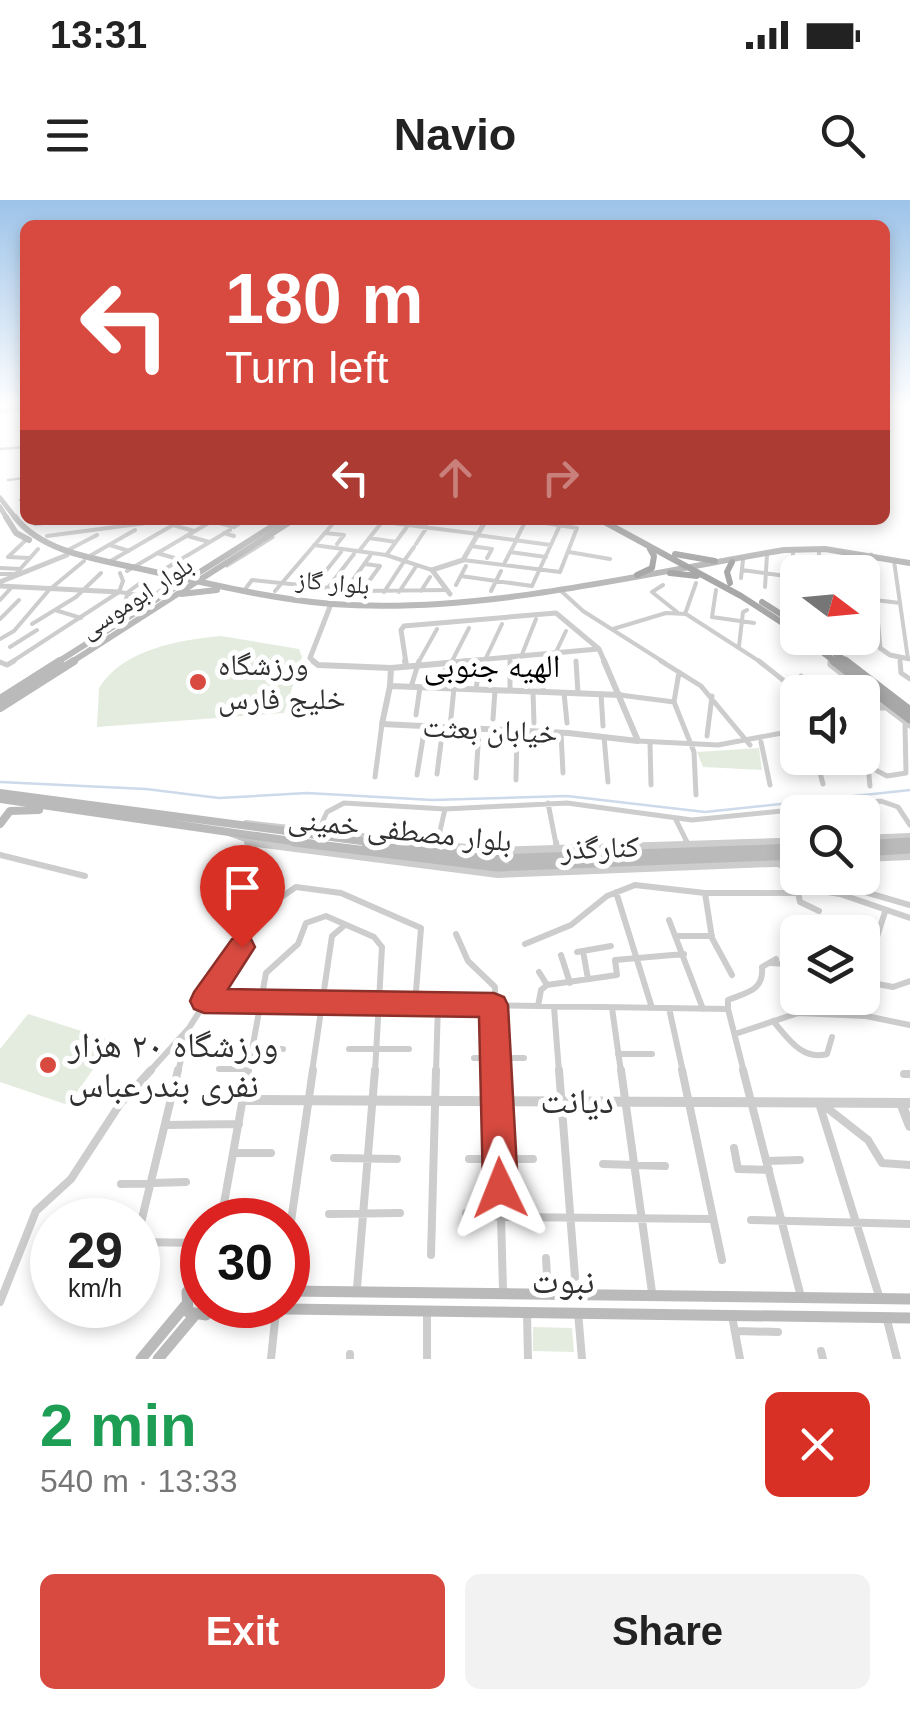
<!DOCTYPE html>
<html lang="en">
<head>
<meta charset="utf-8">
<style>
	body { margin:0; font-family:Helvetica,"Noto Naskh Arabic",sans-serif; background:#f2f2f2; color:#222; height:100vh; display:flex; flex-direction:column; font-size:38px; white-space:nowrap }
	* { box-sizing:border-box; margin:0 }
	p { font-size:32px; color:#767676 }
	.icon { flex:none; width:55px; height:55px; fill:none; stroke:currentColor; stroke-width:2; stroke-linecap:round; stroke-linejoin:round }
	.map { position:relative; height:1159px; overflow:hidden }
	.sheet { display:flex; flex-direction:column; background:#fff; flex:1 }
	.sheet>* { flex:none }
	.hud { position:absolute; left:20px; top:20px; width:870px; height:305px; border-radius:15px; box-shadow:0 5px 15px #0003; background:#d84a40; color:#fff; overflow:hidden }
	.needle { width:65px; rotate:106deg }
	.tools { position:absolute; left:780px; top:355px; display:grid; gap:20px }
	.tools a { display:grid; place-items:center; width:100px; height:100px; border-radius:15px; background:#fff; box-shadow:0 5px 15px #0003; font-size:50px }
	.speed { position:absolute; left:30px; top:998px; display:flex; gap:20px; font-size:50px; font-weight:700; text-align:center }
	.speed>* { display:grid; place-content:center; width:130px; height:130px; border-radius:50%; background:#fff; box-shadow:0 5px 15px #0003; line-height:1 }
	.speed small { font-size:25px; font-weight:400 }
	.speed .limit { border:15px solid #d22; background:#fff; color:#111 }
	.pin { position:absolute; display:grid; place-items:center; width:85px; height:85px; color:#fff; margin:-102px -42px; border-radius:50% 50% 50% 0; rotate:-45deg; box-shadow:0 0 10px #0007 }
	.pin .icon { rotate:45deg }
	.me { position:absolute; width:110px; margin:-55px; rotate:358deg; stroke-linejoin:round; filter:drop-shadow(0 0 8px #0008) }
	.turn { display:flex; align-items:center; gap:35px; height:210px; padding:0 40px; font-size:45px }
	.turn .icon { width:130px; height:130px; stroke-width:2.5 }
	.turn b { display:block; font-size:70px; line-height:85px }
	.lanes { display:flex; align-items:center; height:95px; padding:0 40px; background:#0003; justify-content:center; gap:50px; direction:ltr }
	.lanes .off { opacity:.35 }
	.round { display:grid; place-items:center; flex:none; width:105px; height:105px; border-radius:15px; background:#f2f2f2 }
	.head { display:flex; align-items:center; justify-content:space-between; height:170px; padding:0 40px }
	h1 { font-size:60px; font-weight:700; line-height:75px; color:#1e9e55 }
	.primary-button { display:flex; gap:20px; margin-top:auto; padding:20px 40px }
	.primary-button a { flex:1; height:115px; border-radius:15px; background:#d84a40; color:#fff; font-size:40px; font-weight:700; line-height:115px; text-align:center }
	.primary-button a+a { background:#f2f2f2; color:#222 }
	.status { display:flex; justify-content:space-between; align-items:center; height:70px; padding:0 50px; background:#fff; direction:ltr }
	.status svg { height:28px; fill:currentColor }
	header { display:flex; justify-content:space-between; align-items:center; height:130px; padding:0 40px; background:#fff; font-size:45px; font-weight:700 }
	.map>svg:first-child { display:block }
	.green { fill:#e4ecdf }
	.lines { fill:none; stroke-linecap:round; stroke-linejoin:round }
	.stream { stroke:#cddaea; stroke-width:2.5 }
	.minor-far4 { stroke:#cdcdcd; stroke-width:2.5 }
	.minor-far3 { stroke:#cdcdcd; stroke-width:4 }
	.minor-far2 { stroke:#cdcdcd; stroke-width:5 }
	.minor-far1 { stroke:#cdcdcd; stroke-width:6 }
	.minor { stroke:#cdcdcd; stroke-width:8 }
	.tertiary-far3 { stroke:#cdcdcd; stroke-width:5 }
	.tertiary-far2 { stroke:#cdcdcd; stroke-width:6 }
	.tertiary-far1 { stroke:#cdcdcd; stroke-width:8 }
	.tertiary { stroke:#cdcdcd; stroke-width:10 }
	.secondary-far4 { stroke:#bababa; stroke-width:5 }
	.secondary-far3 { stroke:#bababa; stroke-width:6 }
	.secondary-far2 { stroke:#bababa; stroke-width:8 }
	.secondary-far1 { stroke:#bababa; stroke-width:9 }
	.secondary { stroke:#bababa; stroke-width:11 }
	.primary-far1 { stroke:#a8a8a8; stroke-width:6 }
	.primary { stroke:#a8a8a8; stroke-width:9 }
	.route { fill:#d84a40; stroke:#8c302a; stroke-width:2.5 }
	.poi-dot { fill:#d84a40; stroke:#fff; stroke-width:4 }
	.labels { text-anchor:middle; stroke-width:10; stroke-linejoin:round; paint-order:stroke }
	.far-street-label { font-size:25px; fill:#303030; stroke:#fff }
	.poi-label { font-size:30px; fill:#303030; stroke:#fff; text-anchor:start }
	.street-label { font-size:30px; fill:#303030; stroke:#fff }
	.neighbourhood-label { font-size:32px; fill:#000; stroke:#fff }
	.near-poi-label { font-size:35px; fill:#303030; stroke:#fff; text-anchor:start }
	.near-street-label { font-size:35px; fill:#303030; stroke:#fff }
</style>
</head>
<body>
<div class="status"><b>13:31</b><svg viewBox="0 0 49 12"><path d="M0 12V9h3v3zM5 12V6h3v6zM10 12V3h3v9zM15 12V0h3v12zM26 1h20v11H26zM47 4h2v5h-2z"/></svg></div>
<header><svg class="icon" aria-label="menu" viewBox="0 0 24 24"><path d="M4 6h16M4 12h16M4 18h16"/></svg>Navio<svg class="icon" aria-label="search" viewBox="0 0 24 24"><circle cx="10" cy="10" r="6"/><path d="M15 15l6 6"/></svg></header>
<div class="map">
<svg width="910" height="1159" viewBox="0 0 910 1159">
	<rect width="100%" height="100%" fill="#fff"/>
	<!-- green -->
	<path class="green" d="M221 436 299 449 302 457 284 513 97 527 99 488C123 449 179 440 221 436Z
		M759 548 762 570 703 567 697 552Z
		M28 814 113 841 68 905 0 882V849Z
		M533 1127 572 1128 574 1152 533 1151Z"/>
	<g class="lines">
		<!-- stream -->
		<path class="stream" d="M0 582 146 589 219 598 307 593 432 600 567 596 705 612 910 590"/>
		<!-- minor-far4 -->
		<path class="minor-far4" d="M0 249 25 247
			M8 280 25 278
			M20 300H25"/>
		<!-- minor-far3 -->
		<path class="minor-far3" d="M35 320V324L62 321
			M369 320 478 334
			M123 326 170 320
			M224 333 234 336
			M325 333 344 335 337 344
			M477 335 551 345
			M47 336 123 326 122 320
			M188 336 209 342
			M369 338 396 342
			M27 339 8 357 30 358
			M516 340 526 320
			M416 344 427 327
			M110 345 129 351
			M314 345 386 355 432 370
			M471 346 492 349 487 358
			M819 349V372
			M68 350 97 335
			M793 350V404
			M359 351 382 322
			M843 351 844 372
			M510 352 546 357
			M569 352 610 359
			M157 353 178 359
			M387 354 412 320
			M88 357 135 330
			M463 360 560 372 577 328 526 320
			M404 361 414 347
			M894 361 908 459
			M109 362 173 325 194 331
			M505 362 515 343
			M0 368 20 369
			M163 370 230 330
			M742 370 793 377
			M127 371 212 321 234 327 245 320
			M1 374H15
			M14 376 38 349
			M461 376 532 386 560 325
			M741 378 743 360
			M456 385 466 366
			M663 385 652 392 677 412
			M313 387 341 352
			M765 387 767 355
			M246 388 252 380 358 391 447 390
			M364 388 380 366 365 364
			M327 389 354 354
			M560 390 583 411 665 463
			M275 391 336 320
			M345 391 370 356
			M421 391 430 377
			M491 391 501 371
			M119 392 151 397 166 387
			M119 392 123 381 120 373
			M384 392 403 363
			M399 392 415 368
			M0 400 12 387
			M862 400 875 402
			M875 400 900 403
			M55 410 81 418
			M685 414 696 383
			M109 415H121L128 392 143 381
			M712 417 754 423
			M712 417 716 390
			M0 419 19 400
			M32 424 76 397 101 373
			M613 429 666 413 686 414 762 463
			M0 439 14 431 49 390 84 361
			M739 446 743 412 747 410
			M10 447 37 430
			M555 454 566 431
			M521 457 536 419
			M510 458V463
			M900 458V463
			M485 460 502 424
			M10 463 119 392
			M418 463 437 429
			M451 463 469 428"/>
		<!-- minor-far2 -->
		<path class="minor-far2" d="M510 461V490
			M576 461 578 493
			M661 461 701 486 750 545
			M759 461 798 492
			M830 461V465L910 526
			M900 461 901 473 910 479
			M0 462 7 465 14 461
			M542 462 543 492
			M679 472 674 502 694 552 696 595
			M831 482V492
			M411 487 419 461
			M442 488 445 470
			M476 489 479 469
			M533 492 534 523
			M799 492 801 476
			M564 493 567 523
			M601 494 603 526
			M620 495 674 502
			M884 508H865L868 566 887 576 906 573 905 525
			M416 515 420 487
			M493 519 495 490
			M450 527 454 488
			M561 533 563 573
			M707 536 712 496
			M604 537 608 582
			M638 541 718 545 798 530
			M761 542 770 585
			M650 543 651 585
			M816 558 823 584
			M860 558 868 566 870 586
			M437 574 443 527
			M417 575 425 526
			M375 577 382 524
			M476 578 479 529
			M516 580 517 531
			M548 603 556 644
			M675 618 688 644
			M318 631 327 612 344 603 445 609 567 603 692 620 881 601 898 607 910 625
			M437 644 445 609"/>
		<!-- minor-far1 -->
		<path class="minor-far1" d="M556 642 557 649
			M686 642 688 645
			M0 655 85 676
			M777 664 798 671
			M817 678 910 705
			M616 692 652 808
			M705 693 712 738 732 775
			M819 711 800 702 797 687 840 694 910 718
			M669 720 703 809
			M456 734 468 761 495 787 497 872
			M676 736H712
			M525 744 571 725 607 696 635 685 705 693H796
			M862 747 874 746 885 712
			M583 751 588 779
			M577 752 611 746
			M561 755 570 783
			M771 763 798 765
			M784 767 789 779 798 778
			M539 772 547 785
			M862 781 893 787 910 781
			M207 801 728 809
			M538 806 541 790 547 785 617 775 615 760 684 754
			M554 807 559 872
			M612 808 621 872
			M669 808 683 872
			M728 809 744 872
			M728 809V800C747 792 764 791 762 767L776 759
			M798 813 866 816 910 825
			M773 821C788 838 802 861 827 854L832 837
			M735 834 798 813 816 798
			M253 849H283
			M349 849H409
			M618 854H652
			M474 858H524
			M219 869H249
			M149 872 189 828 264 709 296 687 341 693 421 728 415 804
			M178 872 188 831
			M248 872 266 773 298 744 306 723 326 716 374 737 382 747 375 872
			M312 872 332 736 345 725
			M436 872 438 804"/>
		<!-- minor -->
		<path class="minor" d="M497 870 503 1090
			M559 870 575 1077
			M621 870 652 1092
			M682 870 722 1060
			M743 870 801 1097
			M904 874H910
			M819 903 879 1096
			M822 904 868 940 882 963 910 965
			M166 925 239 924
			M734 948 738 969 769 970
			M234 953H271
			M334 958 397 959
			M469 959H533
			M766 961 800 960
			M603 964 665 966
			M121 984 186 982
			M223 1013H258
			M466 1013 501 1017 713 1019
			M329 1014 400 1013
			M221 1020 248 870
			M751 1020 910 1024
			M138 1035 178 870
			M138 1042 202 1043
			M288 1042 313 870
			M431 1055 436 870
			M546 1058 548 1094
			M357 1088 375 870
			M0 1102 36 1011 71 979 120 904 151 870
			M527 1112 528 1159
			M578 1112 582 1159
			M427 1113V1159
			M732 1116 740 1159
			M887 1120 897 1159
			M736 1131 778 1132
			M821 1151 823 1159
			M350 1154V1159
			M271 1159 276 1111"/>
		<!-- tertiary-far3 -->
		<path class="tertiary-far3" d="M871 355 880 448 890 455 910 459
			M227 365 272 337
			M0 382 67 355
			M0 386 119 392
			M450 394 432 370 463 360 486 320
			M316 463 310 458 331 404
			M406 463 401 430 404 426 556 413 599 449 605 463
			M443 463 598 449"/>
		<!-- tertiary-far2 -->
		<path class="tertiary-far2" d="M313 461 318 465 391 468 470 461
			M405 461 406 466
			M391 468 390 486 620 495
			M390 486 382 524 568 533 638 541 604 461
			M246 623 433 644
			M231 634 260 644
			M862 638 910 636
			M705 644 798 641"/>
		<!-- tertiary-far1 -->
		<path class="tertiary-far1" d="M248 642 498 674 798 662
			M410 642 494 651 781 642
			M862 658 910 656"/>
		<!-- tertiary -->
		<path class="tertiary" d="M244 900 910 903
			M901 903 910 926"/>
		<!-- secondary-far4 -->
		<path class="secondary-far4" d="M0 212 25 206
			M0 298 17 320
			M0 307 8 320"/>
		<!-- secondary-far3 -->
		<path class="secondary-far3" d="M6 317 16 333 29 340
			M15 317C43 354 103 360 146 370 207 383 270 399 332 404 478 415 640 374 784 350L825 349 910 363
			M181 394 217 390
			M56 463 282 320
			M70 463 293 320"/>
		<!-- secondary-far2 -->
		<path class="secondary-far2" d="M0 499 60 461
			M0 508 74 461
			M0 593 384 644
			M0 599 312 644
			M0 624 10 611 39 610
			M877 644 910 642"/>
		<!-- secondary-far1 -->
		<path class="secondary-far1" d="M294 642 497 667 798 655
			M365 642 496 659 798 648
			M862 645 910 642
			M862 652 910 649"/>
		<!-- secondary -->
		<path class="secondary" d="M202 1079 187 1092 188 1112 206 1115 217 1105
			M288 1091 910 1099
			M215 1108 910 1118
			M141 1159 185 1106
			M158 1159 195 1115"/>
		<!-- primary-far1 -->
		<path class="primary-far1" d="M601 320 741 396 798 433
			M675 354 715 361
			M670 373 697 376
			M637 375 652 368 654 356 650 349
			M730 383 727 372 732 362
			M762 402 798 425
			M804 438 837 463
			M815 438 848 463"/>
		<!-- primary -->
		<path class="primary" d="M834 461 910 519
			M845 461 910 511"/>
	</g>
	<!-- sky -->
	<linearGradient id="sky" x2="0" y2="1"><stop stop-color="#9dc3e9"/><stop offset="0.56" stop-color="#fff"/><stop offset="1" stop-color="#fff" stop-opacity="0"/></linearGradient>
	<rect width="910" height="367" fill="url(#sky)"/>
	<!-- route -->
	<path class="route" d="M242 736 251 739 255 747 228 789 494 793 504 797 508 805 518 988 513 1000 500 1005 488 1000 483 988 479 817 204 813 194 809 190 801 194 792 232 739Z"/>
	<!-- markers -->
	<g class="poi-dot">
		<circle cx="198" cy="482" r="10"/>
		<circle cx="48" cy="865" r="10"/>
	</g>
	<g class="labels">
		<!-- far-street labels -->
		<g class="far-street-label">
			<text transform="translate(333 382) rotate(5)" y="9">بلوار گاز</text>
			<text transform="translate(136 397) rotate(-33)" y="9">بلوار ابوموسی</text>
		</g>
		<!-- poi labels -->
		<g class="poi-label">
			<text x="218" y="475">ورزشگاه<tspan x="218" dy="34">خلیج فارس</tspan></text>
		</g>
		<!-- street labels -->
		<g class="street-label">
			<text transform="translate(490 530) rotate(3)" y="10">خیابان بعثت</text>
			<text transform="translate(400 630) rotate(6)" y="10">بلوار مصطفی خمینی</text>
			<text transform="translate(600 648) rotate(-2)" y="10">کنارگذر</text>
		</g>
		<!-- neighbourhood labels -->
		<g class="neighbourhood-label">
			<text x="492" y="477">الهیه جنوبی</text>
		</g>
		<!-- near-poi labels -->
		<g class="near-poi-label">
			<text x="68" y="857">ورزشگاه ۲۰ هزار<tspan x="68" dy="40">نفری بندرعباس</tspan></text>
		</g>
		<!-- near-street labels -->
		<g class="near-street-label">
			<text x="577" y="913">دیانت</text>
			<text x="563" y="1093">نبوت</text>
		</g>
	</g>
</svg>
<div class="tools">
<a><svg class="needle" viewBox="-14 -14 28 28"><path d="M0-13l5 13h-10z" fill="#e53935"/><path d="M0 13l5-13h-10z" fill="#767676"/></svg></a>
<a><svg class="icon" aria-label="sound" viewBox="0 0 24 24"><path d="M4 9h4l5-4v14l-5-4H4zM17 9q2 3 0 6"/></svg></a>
<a><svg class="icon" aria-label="search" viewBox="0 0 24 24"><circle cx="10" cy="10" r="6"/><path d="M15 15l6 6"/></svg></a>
<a><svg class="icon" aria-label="layers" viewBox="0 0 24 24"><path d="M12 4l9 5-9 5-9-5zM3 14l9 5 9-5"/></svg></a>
</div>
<div class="speed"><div>29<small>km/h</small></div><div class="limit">30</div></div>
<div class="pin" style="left:242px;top:747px;background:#d93025"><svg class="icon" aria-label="arrive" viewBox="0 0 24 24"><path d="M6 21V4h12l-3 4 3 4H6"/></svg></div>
<svg class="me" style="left:500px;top:988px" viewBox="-20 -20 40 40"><path d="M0-17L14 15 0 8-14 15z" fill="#d84a40" stroke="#fff" stroke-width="4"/></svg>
<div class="hud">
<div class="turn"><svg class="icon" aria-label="left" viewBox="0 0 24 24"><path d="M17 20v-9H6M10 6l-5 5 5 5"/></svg><div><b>180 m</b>Turn left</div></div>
<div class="lanes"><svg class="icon" aria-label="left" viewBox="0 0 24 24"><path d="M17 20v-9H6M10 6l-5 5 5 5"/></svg><svg class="icon off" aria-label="ahead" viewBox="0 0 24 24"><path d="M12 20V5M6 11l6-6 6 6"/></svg><svg class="icon off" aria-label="right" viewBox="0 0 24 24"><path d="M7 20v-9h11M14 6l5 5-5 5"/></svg></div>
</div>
</div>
<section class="sheet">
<div class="head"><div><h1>2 min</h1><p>540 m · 13:33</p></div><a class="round" style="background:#d93025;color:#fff"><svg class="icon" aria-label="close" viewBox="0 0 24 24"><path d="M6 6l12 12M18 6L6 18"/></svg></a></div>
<div class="primary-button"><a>Exit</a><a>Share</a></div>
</section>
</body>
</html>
